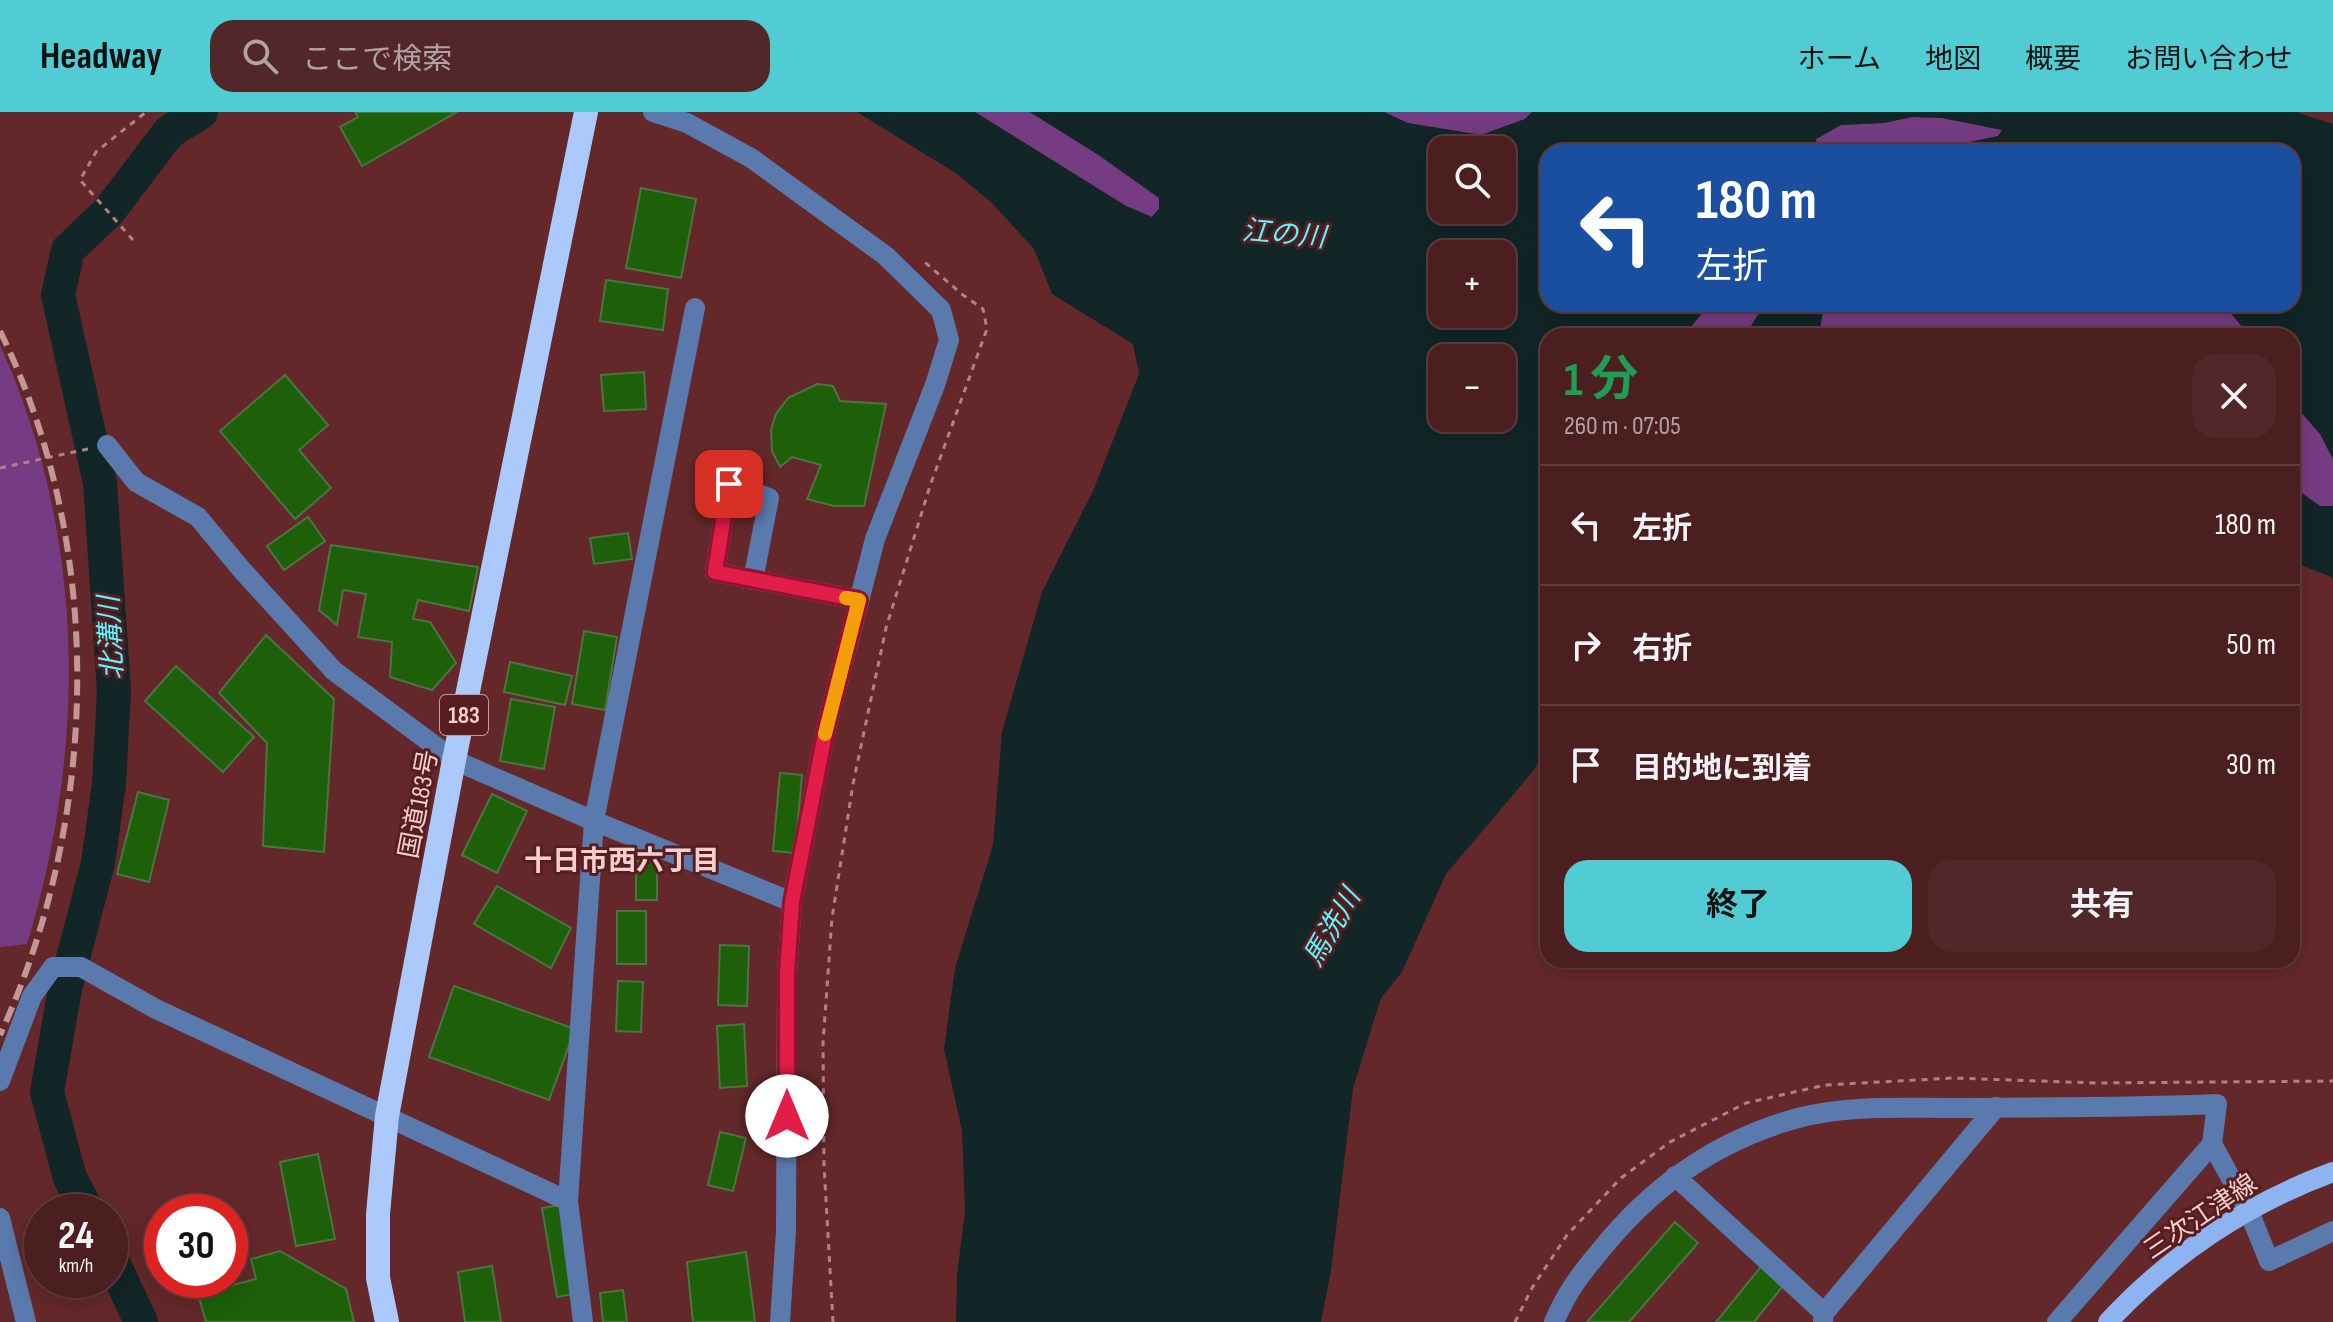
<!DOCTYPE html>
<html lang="ja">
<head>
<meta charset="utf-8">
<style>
	body { margin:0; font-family:"Sofia Sans Condensed","Noto Sans JP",sans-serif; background:#522729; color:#f1f3f6; height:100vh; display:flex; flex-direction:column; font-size:30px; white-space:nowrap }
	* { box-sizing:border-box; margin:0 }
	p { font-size:26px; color:#b2a2a5 }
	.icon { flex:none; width:44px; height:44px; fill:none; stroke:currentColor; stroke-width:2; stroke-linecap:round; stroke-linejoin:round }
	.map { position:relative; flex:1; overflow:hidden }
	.side { position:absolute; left:1540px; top:216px; width:760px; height:640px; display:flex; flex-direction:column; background:#4b1e20; border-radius:24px; box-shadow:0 4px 20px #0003,0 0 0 2px #623c3e }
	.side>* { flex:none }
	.banner { position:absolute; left:1540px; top:32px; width:760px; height:168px; border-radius:24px; box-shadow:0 4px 20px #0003,0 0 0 2px #623c3e; background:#1a4fa0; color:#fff; overflow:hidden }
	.tools { position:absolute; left:1428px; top:24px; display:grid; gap:16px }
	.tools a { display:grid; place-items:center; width:88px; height:88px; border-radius:16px; background:#4b1e20; box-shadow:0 4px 20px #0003,0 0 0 2px #623c3e; font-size:40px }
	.speed { position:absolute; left:24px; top:1082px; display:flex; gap:16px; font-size:40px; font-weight:700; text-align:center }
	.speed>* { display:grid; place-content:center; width:104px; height:104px; border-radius:50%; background:#4b1e20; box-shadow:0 4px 20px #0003,0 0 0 2px #623c3e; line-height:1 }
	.speed small { font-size:20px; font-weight:400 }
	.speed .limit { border:12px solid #d22; background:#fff; color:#111 }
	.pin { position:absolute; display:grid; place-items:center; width:68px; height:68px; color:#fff; margin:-34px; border-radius:16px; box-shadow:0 4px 12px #0006 }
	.me { position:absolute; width:88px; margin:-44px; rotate:0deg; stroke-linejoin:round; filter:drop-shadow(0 0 6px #0008) }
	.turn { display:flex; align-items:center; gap:28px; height:168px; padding:0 24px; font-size:36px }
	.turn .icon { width:104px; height:104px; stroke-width:2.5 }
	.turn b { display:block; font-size:56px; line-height:68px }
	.round { display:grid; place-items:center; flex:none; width:84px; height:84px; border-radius:24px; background:#522729 }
	.headline { display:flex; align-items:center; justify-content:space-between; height:136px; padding:0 24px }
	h1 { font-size:48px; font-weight:700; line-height:60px; color:#1e9e55 }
	.action { display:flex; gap:16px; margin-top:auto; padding:16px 24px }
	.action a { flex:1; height:92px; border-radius:24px; background:#51ccd3; color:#111; font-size:32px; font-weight:700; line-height:92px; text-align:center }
	.action a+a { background:#522729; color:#f1f3f6 }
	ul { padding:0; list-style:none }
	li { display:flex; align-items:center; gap:24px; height:120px; padding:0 24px; border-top:2px solid #623c3e }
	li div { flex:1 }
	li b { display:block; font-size:30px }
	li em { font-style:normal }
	header { display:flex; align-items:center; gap:48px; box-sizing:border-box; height:112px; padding:0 40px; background:#51ccd3; color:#111 }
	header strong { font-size:38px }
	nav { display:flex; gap:44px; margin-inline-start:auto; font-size:28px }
	.search { width:560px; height:72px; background:#522729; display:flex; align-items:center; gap:20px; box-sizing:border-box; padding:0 28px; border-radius:24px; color:#b2a2a5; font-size:30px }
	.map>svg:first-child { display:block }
	.green { fill:#763c83 }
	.water { fill:#122627; fill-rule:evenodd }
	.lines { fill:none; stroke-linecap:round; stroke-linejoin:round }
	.river { stroke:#122627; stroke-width:34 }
	.building { fill:#1d6009; stroke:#4c7443; stroke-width:2 }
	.path { stroke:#b28283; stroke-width:3; stroke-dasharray:6 6; stroke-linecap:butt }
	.minor { stroke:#5a79ac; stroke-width:20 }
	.major { stroke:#8db3f0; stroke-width:20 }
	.highway { stroke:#abc9fb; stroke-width:24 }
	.rail { stroke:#c49797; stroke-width:6; stroke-dasharray:16 8; stroke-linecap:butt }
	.route-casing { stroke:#92132f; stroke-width:20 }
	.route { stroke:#e11d48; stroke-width:14 }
	.slow { stroke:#f59e0b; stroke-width:14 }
	.labels { text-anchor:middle; stroke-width:6; stroke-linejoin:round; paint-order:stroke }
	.shield { fill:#581d20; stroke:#c69a9a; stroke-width:2 }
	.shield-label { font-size:24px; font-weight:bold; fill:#f5cfce }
	.street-label { font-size:26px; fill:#f5cfce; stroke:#581d20 }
	.water-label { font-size:28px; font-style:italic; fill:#58f7ff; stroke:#581d20 }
	.neighbourhood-label { font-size:28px; font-weight:bold; fill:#f5cfce; stroke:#581d20 }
</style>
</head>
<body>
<header>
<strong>Headway</strong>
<div class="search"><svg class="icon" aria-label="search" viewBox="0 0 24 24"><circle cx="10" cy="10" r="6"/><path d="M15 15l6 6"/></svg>ここで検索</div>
<nav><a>ホーム</a><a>地図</a><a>概要</a><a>お問い合わせ</a></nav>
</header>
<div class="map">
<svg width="2333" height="1210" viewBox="0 0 2333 1210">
	<rect width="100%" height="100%" fill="#64282a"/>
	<!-- green -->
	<path class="green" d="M975 0H1030L1100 44 1159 86V97L1152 105 1126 94Z
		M1384 0H1532L1525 7 1481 23 1407 11Z
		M1913 5 1942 6 2003 18 1998 24 1923 40H1817L1816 27 1841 13 1883 11Z
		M1709 192H1768L1757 204 1745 224H1689L1691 215Z
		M1824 192H2223L2250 224H1819Z
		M0 233C86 423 87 635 27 832L0 835Z
		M2292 290 2320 322 2333 347V394H2320L2292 374Z"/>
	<!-- water -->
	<path class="water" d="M857 0H975L1126 94 1152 105 1159 97V86L1100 44 1030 0H1384L1408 11 1481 23 1525 7 1532 0H2296L2333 12V347L2320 322 2292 290V224H2250L2223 192H2292V40H1923L1998 24 2002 18 1942 6 1913 5 1883 11 1841 13 1816 27 1817 40H1548V192H1709L1691 215 1689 224H1548V632L1534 658 1446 762 1402 860 1381 886 1353 976 1331 1159 1321 1210H956L957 1163 965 1099 962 1019 944 937 955 856 993 733 1002 620 1042 480 1093 379 1139 262 1133 232 1052 182 1034 137 992 91 957 62ZM1442 38H1502V98H1442ZM1442 142H1502V202H1442ZM1442 246H1502V306H1442Z
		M1768 192H1824L1819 224H1745L1757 204Z
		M2292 374 2320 394H2333V466L2292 449Z"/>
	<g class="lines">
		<!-- river -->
		<path class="river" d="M88 1100 70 1066 47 980 65 877 98 751 109 672 114 579 100 371 58 183 68 138 109 99 169 20 201 0
			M110 1144 141 1210"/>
	</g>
	<!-- building -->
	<path class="building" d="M355 0H457L362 54 340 15 358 5Z
		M641 76 696 87 681 166 626 156Z
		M606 168 668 177 663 218 600 209Z
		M644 260 646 297 604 299 601 263Z
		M285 263 328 313 299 338 331 376 295 407 220 319Z
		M817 272 833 274 840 289 886 292 864 394H834L807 387 821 353 792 345 780 355 772 339 771 318 776 302 788 286Z
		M308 405 325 429 284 458 267 434Z
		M628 421 632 447 594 452 590 426Z
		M331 433 478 455 469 499 418 488 413 507 430 510 456 551 432 578 390 565 392 530 358 525 366 482 343 478 337 513 319 498Z
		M584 519 617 525 605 598 572 592Z
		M266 523 334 587 324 740 263 734 267 631 219 581Z
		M510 550 572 564 565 593 504 580Z
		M176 554 254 625 223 660 145 589Z
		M511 587 555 595 544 657 500 649Z
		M780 661 802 663 795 741 773 739Z
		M138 680 169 688 149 770 117 762Z
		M492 682 527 699 497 761 462 743Z
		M636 749H657V788H636Z
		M497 774 571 816 551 856 474 812Z
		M617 799H646V852H617Z
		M720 833 749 834 747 894 718 893Z
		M618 869 643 870 641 920 616 919Z
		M454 874 575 917 549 988 429 945Z
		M744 912 747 974 720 976 717 914Z
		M720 1020 746 1026 733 1079 708 1073Z
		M318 1042 335 1127 296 1134 280 1050Z
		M562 1093 577 1181 557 1185 542 1096Z
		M1675 1110 1698 1131 1629 1210H1587Z
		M280 1139 346 1177 354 1210H206L198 1182 256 1167 251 1147Z
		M746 1140 755 1210H693L687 1150Z
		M1764 1151 1787 1169 1754 1210H1716Z
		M492 1154 501 1210H465L458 1160Z
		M623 1178 627 1210H603L600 1181Z"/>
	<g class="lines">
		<!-- path -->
		<path class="path" d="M133 128 80 68 96 40 146 0
			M0 356 88 337
			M833 1210 824 1053 823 931 832 806 853 672 886 516 930 374 987 217 983 197 963 183 921 147
			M1515 1210 1532 1176 1567 1123 1621 1066 1670 1030 1746 991 1825 973 1953 966 2096 971 2333 969"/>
		<!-- minor -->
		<path class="minor" d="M653 0 687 11 751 46 886 144 941 198 949 228 935 273 875 427 826 617 792 790 787 861 786 1119 780 1210
			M107 333 136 370 198 405 241 457 334 559 454 648 594 709 792 790
			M753 468 769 386 729 372 715 460 859 488
			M0 969 32 884 53 855H81L156 897 568 1089
			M2212 1032 2248 1097 2269 1149 2333 1119
			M1675 1064 1824 1201
			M0 1106 26 1210
			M583 1210 568 1089 594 709 695 196
			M1554 1210C1567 1180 1579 1164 1600 1139 1652 1074 1717 1028 1798 1006 1846 993 1900 996 1949 996 2039 995 2128 996 2217 992L2212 1032 2057 1210
			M1823 1210 1824 1201 1996 995"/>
		<!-- major -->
		<path class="major" d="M2108 1210C2170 1143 2248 1091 2333 1060"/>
		<!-- highway -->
		<path class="highway" d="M387 1210 378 1166V1102L387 1004 454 648 586 0"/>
		<!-- rail -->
		<path class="rail" d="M0 219C106 435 100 706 0 923"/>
	</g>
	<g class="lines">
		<!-- route casing -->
		<g class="route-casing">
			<path id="route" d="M729 372 715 460 859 488 826 617 792 790 787 861V1004"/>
		</g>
		<!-- route -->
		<use href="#route" class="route"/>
		<!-- slow -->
		<path class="slow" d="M825 622 859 488 846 486"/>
	</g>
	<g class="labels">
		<!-- shield labels -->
		<rect class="shield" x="440" y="583" width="48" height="40" rx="6"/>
		<g class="shield-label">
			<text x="464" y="611">183</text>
		</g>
		<!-- street labels -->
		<g class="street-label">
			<text transform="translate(418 692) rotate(-79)" y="9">国道183号</text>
			<text transform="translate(2200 1104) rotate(-34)" y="9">三次江津線</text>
		</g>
		<!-- water labels -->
		<g class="water-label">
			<text transform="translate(1284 121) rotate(5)" y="10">江の川</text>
			<text transform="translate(110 526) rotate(-93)" y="10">北溝川</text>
			<text transform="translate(1331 815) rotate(-60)" y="10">馬洗川</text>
		</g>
		<!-- neighbourhood labels -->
		<g class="neighbourhood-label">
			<text x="622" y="758">十日市西六丁目</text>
		</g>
	</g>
</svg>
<div class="tools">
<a><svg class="icon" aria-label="search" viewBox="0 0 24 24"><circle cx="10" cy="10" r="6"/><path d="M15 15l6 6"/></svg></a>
<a>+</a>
<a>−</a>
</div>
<div class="speed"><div>24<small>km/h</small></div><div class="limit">30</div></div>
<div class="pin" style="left:729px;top:372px;background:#d93025"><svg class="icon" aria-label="arrive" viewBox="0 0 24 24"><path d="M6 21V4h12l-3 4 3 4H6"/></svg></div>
<svg class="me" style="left:787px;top:1004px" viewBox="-20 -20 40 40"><circle r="19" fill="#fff"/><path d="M0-13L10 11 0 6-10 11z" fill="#e11d48"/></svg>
<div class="banner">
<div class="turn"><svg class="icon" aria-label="left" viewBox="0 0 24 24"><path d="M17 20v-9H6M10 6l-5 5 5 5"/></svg><div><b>180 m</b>左折</div></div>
</div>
<section class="side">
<div class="headline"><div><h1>1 分</h1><p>260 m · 07:05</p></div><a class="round"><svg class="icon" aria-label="close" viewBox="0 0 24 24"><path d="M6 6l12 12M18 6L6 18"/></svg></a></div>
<ul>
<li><svg class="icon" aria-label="left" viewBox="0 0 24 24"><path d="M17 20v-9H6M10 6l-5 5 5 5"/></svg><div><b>左折</b></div><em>180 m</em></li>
<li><svg class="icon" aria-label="right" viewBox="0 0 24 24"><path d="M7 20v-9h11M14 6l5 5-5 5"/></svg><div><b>右折</b></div><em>50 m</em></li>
<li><svg class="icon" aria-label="arrive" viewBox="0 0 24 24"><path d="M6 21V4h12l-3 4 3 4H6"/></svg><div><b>目的地に到着</b></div><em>30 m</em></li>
</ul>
<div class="action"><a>終了</a><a>共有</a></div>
</section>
</div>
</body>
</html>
